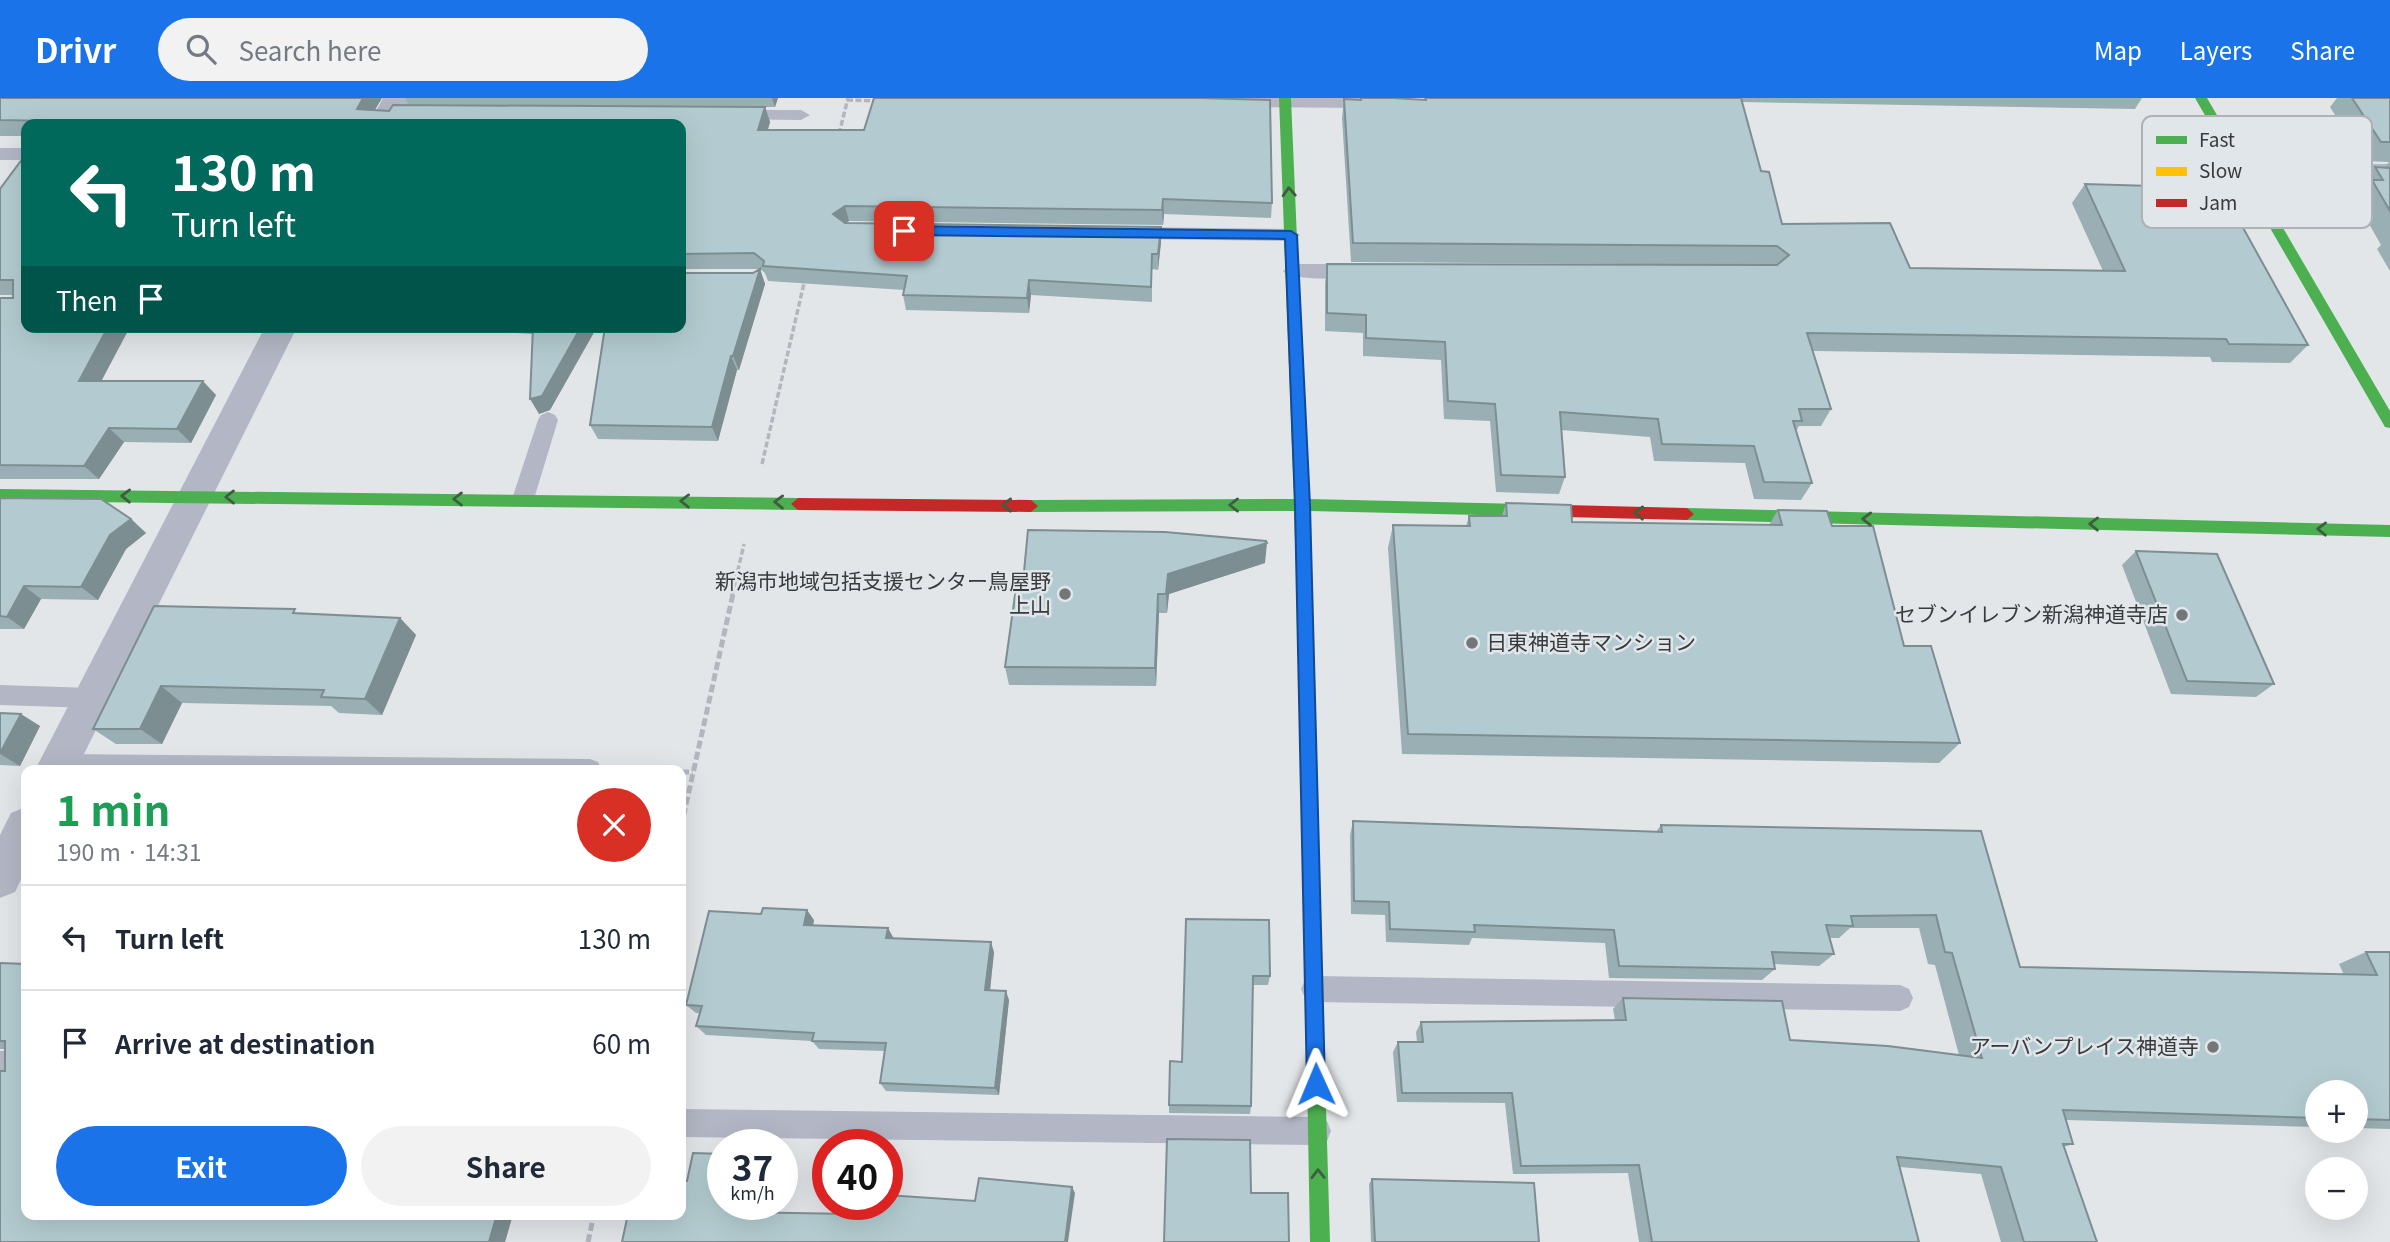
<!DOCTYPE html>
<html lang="en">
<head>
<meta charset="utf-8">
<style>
	body { margin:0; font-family:Georgia,"Noto Sans JP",serif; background:#f2f2f3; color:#1f2937; height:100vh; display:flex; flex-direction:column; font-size:26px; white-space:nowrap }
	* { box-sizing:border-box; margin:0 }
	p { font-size:23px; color:#747a83 }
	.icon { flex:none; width:38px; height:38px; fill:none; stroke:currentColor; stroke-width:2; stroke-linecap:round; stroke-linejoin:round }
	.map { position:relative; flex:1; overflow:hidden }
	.panel { position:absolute; left:21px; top:667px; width:665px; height:455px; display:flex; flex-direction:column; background:#fff; border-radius:14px; box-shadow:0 7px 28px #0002 }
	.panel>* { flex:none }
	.banner { position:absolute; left:21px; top:21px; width:665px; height:214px; border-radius:14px; box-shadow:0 7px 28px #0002; background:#00695c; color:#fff; overflow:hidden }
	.fabs { position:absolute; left:2305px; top:982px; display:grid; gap:14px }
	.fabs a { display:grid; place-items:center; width:63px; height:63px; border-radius:50%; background:#fff; box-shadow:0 7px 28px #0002; font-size:35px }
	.speed { position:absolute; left:707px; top:1031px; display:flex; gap:14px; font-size:35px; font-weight:700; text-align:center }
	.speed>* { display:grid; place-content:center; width:91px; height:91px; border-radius:50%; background:#fff; box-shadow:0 7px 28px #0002; line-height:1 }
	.speed small { font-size:18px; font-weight:400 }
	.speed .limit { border:10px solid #d22; background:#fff; color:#111 }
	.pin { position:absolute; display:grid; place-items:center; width:60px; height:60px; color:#fff; margin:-30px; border-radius:14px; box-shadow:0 4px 10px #0006 }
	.me { position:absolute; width:77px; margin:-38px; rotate:359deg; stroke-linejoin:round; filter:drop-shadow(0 0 5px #0008) }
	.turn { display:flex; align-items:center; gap:24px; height:147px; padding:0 35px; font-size:32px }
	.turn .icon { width:91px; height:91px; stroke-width:2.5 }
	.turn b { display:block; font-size:49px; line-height:60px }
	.then { display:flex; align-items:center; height:66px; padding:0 35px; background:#0003; gap:14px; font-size:26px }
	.round { display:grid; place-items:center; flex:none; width:74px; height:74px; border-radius:37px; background:#f2f2f3 }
	.headline { display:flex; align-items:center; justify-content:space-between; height:119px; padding:0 35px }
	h1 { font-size:42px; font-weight:700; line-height:52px; color:#1e9e55 }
	.primary-button { display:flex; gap:14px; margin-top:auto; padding:14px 35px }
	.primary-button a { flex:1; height:80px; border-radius:42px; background:#1a73e8; color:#fff; font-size:28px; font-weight:700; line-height:80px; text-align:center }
	.primary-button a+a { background:#f2f2f3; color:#1f2937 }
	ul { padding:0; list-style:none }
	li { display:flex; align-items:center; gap:21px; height:105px; padding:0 35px; border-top:2px solid #e0e1e3 }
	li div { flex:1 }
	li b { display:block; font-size:26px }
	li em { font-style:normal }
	header { display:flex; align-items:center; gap:42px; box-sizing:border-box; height:98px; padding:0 35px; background:#1a73e8; color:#fff }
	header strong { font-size:33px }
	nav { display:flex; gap:38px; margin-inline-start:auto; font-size:24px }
	.search { width:490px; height:63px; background:#f2f2f3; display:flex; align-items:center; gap:18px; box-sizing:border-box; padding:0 24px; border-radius:38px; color:#747a83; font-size:26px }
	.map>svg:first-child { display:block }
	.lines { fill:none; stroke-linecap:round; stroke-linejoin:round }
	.path-far1 { stroke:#b3b6bf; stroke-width:3.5; stroke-dasharray:6 2.5; stroke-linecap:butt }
	.path { stroke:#b3b6bf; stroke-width:5; stroke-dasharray:8 3.5; stroke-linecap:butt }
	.lane { fill:#b3b6c4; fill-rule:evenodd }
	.street { fill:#b3b6c4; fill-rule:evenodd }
	.fast { fill:#4caf50; fill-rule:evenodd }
	.slow { fill:#ffc107; fill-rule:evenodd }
	.jam { fill:#c62828; fill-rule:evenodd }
	.wall { fill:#9aafb3 }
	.shaded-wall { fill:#7d8e92 }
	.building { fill:#b3cbd0; stroke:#7d8e92; stroke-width:2 }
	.oneway { stroke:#3e5d41 }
	.route { fill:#1a73e8; stroke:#114b97; stroke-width:2 }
	.poi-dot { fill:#747678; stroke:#e1e6eb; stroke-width:2.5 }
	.labels { text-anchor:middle; stroke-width:5; stroke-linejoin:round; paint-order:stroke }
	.poi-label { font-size:21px; fill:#383a3b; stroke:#e1e6eb; text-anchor:end }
	.key { fill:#e1e6eb; stroke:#aeb2b6; stroke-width:2 }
	.key-label { font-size:19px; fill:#383a3b }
</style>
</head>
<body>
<header>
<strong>Drivr</strong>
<div class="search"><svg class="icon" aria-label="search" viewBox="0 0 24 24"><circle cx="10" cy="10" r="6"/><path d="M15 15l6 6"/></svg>Search here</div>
<nav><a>Map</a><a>Layers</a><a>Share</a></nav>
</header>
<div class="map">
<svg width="2390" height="1144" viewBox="0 0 2390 1144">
	<rect width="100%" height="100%" fill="#e3e6e9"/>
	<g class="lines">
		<!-- path-far1 -->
		<path class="path-far1" d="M847 2 878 3
			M839 36 848 0
			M762 366 805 181
			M732 498 744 446"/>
		<!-- path -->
		<path class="path" d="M681 674H693
			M681 729 733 496
			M588 1144 594 1116"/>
		<!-- lane -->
		<path class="lane" d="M1233 0H1375L1381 5 1373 10 1239 9 1233 8 1231 4Z
			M739 12H801L810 17 801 22 733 21 730 17Z
			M0 50H26V62H0Z
			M2244 65 2390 66V78L2238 75 2235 71Z
			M1132 129 1291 131 1300 137 1291 143 1132 141 1123 135Z
			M1292 166H1356L1365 173C1358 183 1290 183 1283 173Z
			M548 314 555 317 558 322 534 401 530 407H516L512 401 538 322 541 317Z
			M0 587 92 590 100 593 104 600 100 607 92 610 0 607Z
			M57 656 590 661 598 664 602 672H47L45 667 49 660Z
			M1314 878 1900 887 1909 891 1913 900 1909 909 1900 913 1314 904 1305 900 1301 891 1305 882Z
			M0 953H26V979H0Z
			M681 1011 1317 1019 1327 1023 1331 1033 1327 1043 1317 1047 681 1039Z"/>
		<!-- street -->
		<path class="street" d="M383 0H411L398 26H369Z
			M265 229H297L76 672H35Z
			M26 709V771L15 794 0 800V737L11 715Z"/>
		<!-- fast -->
		<path class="fast" d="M1279 0H1291L1308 401 1523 406 1530 412 1523 418 1309 413 1313 501 1310 505H1300L1297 501 1294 413 1031 414 1024 408 1031 402 1294 401Z
			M2195 0H2207L2390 313V330L2385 329Z
			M0 391 798 400 805 406 798 412 0 403Z
			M1687 410 2390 427V439L1687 422 1680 416Z
			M1316 968 1323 970 1325 977 1330 1144H1310L1307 977 1309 970Z"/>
		<!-- slow -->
		<path class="slow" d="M1305 495 1310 497 1313 501 1325 977 1323 984 1316 986 1309 984 1307 977 1297 501 1300 497Z"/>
		<!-- jam -->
		<path class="jam" d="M798 400 1031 402 1038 408 1031 414 798 412 791 406Z
			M1523 406 1687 410 1694 416 1687 422 1523 418 1516 412Z"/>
	</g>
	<!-- wall -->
	<path class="wall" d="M0 0H382L375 12 389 13 409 7 405 0H778L775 9H765L770 24 768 32 1272 105 1271 120 1164 116 1163 127 849 123 846 125 1161 144 1158 172 1152 171V204L1031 197 1029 215 906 212 903 197 904 192 768 183 765 175 760 171 765 186 739 272H737L718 343 598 341 590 327 753 175 759 171H681V26H26V38H0Z
		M1424 0H2142L2135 11 1742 4 1761 73 1782 126 1910 170 2103 173 2072 105 2085 86 2308 247 2290 265 2212 264 2210 259 1813 253 1831 311 1821 328H1799L1796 333 1812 385 1801 402 1754 401 1745 365 1654 363 1650 339 1561 332 1565 379 1559 396 1496 394 1490 323 1444 321 1441 262 1363 258V235L1325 233V185L1327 166 1769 167 1351 164 1342 20 1344 1 1424 2Z
		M2337 0H2390V173L2377 151 2381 147 2355 101 2361 94 2358 88 2375 69 2384 70 2389 64 2364 63 2330 9Z
		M0 91 101 283 216 297 191 345 124 344 99 381H0V200H13V197H0Z
		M419 229H597L550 312 539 316 532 236Z
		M0 400 131 421 146 435 126 451 98 502 41 501 24 531H0Z
		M1506 405 1572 424 1769 427 1778 412 1832 428 1904 548 1960 645 1939 665 1402 656 1388 450 1393 427 1466 428 1469 418H1502Z
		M2136 453 2274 586 2256 599 2171 596 2122 467Z
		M1265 465 1169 496 1167 515H1159L1156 588 1009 587 1005 569 1023 484Z
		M154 508 400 520 416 537 382 617 339 615 331 608 182 605 162 646H116L93 631Z
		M0 615 40 628 20 668 0 667Z
		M1353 723 1656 734 1661 727 1981 733 2020 869 2344 877 2339 866 2366 854H2390V1031L2356 1030V994H2317V1029L2066 1022 2073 1046 2064 1049 2097 1144H2001L1981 1076 1900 1069 1919 1144H1639L1628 1075 1513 1076 1505 1005 1397 1004 1393 954 1398 944H1417L1416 934 1421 924 1615 922 1613 911 1623 900 1790 942 1959 957 1935 867 1928 866 1919 830H1850L1839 840H1830L1834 856 1819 868 1774 866 1775 871 1762 882 1609 880 1605 845 1472 840 1469 847 1386 844 1385 817 1351 816 1350 737Z
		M1186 821 1270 878 1268 887H1253L1251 1008 1250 1016 1169 1015V1007L1182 964Z
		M814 822 813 827 893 839V840L994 854 990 893 1009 902 999 997 886 993 880 985 885 953 819 951 812 943 706 937 696 928 700 915H696L686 907Z
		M0 865 26 1116H513L505 1144H0L5 951H0Z
		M1372 1081 1539 1144H1371L1369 1086Z"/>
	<!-- shaded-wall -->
	<path class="shaded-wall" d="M363 0H382L366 26 357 11Z
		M772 0H778L775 9Z
		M765 9 770 24 763 47 758 32Z
		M1163 101 1164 116 1163 127 1162 112Z
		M845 108 849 123 838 131 833 116Z
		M1161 129V144L1158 172V156Z
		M760 171 765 186 739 272 733 258Z
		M1029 182 1031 197 1029 215 1027 200Z
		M108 229H130L94 297 79 283Z
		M581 229H597L550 312 539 316 530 301Z
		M731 258 737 272 718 343 712 329Z
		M203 283 216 297 191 345 177 331Z
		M109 330 124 344 99 381 84 368Z
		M131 421 146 435 126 451 98 502 81 489 110 437Z
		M1267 445 1265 465 1169 496 1167 515 1166 496 1168 476Z
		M24 488 41 501 24 531 7 519Z
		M1158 496 1159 515 1156 588 1155 570Z
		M400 520 416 537 382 617 365 601Z
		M161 588 182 605 162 646 140 631Z
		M21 616 40 628 20 668 0 656Z
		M807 812 814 822 811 837 804 827Z
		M888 830 893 839 892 850 886 840Z
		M991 844 994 854 989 901 985 892Z
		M1006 893 1009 902 999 997 995 990Z
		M1072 1089 1075 1095 1068 1144H1065Z
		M731 1106H742L739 1119 730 1114Z
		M497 1116H513L505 1144H489Z"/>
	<!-- building -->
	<path class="building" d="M0 0H363L357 11 389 13 393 7 765 9 758 32H864L874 0H1199L1270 2 1272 105 1163 101 1162 112 845 108 833 116 845 125 1161 129 1158 156H1152L1151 189 1029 182 1027 200 903 197 907 178 763 168 764 163 754 155 681 156V26H49L51 23 0 22Z
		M1361 0H1393L1426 2V0H1741L1761 73 1769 74 1782 126 1890 125 1910 170 2125 173 2085 86 2221 90 2308 247 2229 246 2226 241 1807 235 1831 311H1799L1802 323H1793L1812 385 1764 384 1754 348 1662 346 1658 321 1560 314 1565 379 1501 377 1495 306 1448 303 1445 244 1366 240V217L1327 215V166L1777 167 1789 157 1777 148 1353 145 1344 1 1361 2Z
		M2352 0H2390V44H2381Z
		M26 56V229H108L79 283H203L177 331 109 330 84 368 0 367V200H13V182H0V91Z
		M2375 69 2390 70V113L2372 82H2383Z
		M760 171 733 258H731L712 329 590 327 605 229H681V175H753Z
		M533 229H581L542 298 530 301Z
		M0 400 101 401 131 421 110 437 81 489 24 488 7 519 0 518Z
		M1506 405 1571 407 1572 424 1782 427 1778 412 1827 413 1832 428H1873L1904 548H1931L1960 645 1408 636 1393 427 1470 428 1469 418H1507Z
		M1028 432 1165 434 1266 443 1267 445 1168 476 1166 496H1158L1155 570 1005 569 1017 483 1023 484Z
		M2136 453 2217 456 2274 586 2187 583Z
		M154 508 295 511 293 515 400 520 365 601 321 599 324 592 161 588 140 631H93Z
		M0 615 21 616 0 655Z
		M1353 723 1662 734 1661 727 1981 733 2020 869 2377 877 2366 854H2390V1022L2356 1021V994H2317V1020L2063 1012 2073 1046H2063L2097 1144H2024L2001 1069 1897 1059 1919 1144H1652L1639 1067 1521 1068 1512 995H1402L1398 944H1423L1421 924 1626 922 1623 900 1782 903 1790 942 1888 948 1982 960 1952 855 1945 854 1936 817 1851 818 1853 828 1826 827 1834 856 1772 854 1775 871 1619 868 1614 832 1474 827 1475 834 1390 831 1389 804 1354 803Z
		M763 810 807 812 804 827 888 830 886 840 991 844 985 892 1006 893 995 990 880 985 886 945 812 943 814 935 696 928 702 908 686 907 709 813 761 816Z
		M1186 821 1269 822 1270 878H1253L1251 1008 1169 1007 1170 963 1182 964Z
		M0 865 26 866V1116H497L489 1144H0V973H5V943H0Z
		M1167 1041 1250 1042 1251 1095H1288L1289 1144H1164Z
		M693 1055 723 1056V1106H731L730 1114 853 1116 855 1106H887V1097L975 1103 979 1080 1072 1089 1065 1144H622L628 1116H681V1083H687Z
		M1372 1081 1534 1085 1539 1144H1375Z"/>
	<!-- one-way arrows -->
	<defs><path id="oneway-chevron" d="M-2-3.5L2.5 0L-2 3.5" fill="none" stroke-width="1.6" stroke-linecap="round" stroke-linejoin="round" transform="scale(1.75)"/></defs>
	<g class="oneway">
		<use href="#oneway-chevron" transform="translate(1289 94) rotate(-93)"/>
		<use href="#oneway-chevron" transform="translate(126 398) rotate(-179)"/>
		<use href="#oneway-chevron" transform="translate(230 399) rotate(-180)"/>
		<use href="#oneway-chevron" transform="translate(458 401) rotate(-180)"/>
		<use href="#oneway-chevron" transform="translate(685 403) rotate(-179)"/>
		<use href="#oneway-chevron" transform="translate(779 404) rotate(-179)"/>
		<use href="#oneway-chevron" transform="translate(1007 407) rotate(-179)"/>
		<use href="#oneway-chevron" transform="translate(1234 407) rotate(180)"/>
		<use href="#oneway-chevron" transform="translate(1639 415) rotate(-179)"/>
		<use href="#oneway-chevron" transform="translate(1867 421) rotate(-179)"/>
		<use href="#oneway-chevron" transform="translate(2094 426) rotate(-179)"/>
		<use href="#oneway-chevron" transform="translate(2322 431) rotate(-179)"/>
		<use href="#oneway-chevron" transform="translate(1318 1076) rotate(-91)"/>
	</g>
	<!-- route -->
	<path class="route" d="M904 128 1291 133 1297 137 1310 407 1325 986 1323 993 1316 995 1309 993 1307 986 1295 407 1285 141 904 137 898 133Z"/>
	<!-- markers -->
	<g class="poi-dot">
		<circle cx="1065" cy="496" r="7"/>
		<circle cx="2182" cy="517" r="7"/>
		<circle cx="1472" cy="545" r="7"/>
		<circle cx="2213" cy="949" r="7"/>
	</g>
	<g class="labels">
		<!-- poi labels -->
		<g class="poi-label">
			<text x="1051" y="491">新潟市地域包括支援センター鳥屋野<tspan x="1051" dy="24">上山</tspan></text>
			<text x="2168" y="524">セブンイレブン新潟神道寺店</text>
			<text x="1486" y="552" text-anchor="start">日東神道寺マンション</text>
			<text x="2199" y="956">アーバンプレイス神道寺</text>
		</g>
	</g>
	<!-- legend -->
	<rect x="2142" y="18" width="230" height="112" rx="10" class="key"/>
	<rect x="2156" y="38" width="31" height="8" fill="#4caf50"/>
	<rect x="2156" y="69" width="31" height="9" fill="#ffc107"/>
	<rect x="2156" y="101" width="31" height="8" fill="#c62828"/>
	<g class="key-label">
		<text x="2199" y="49">Fast</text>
		<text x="2199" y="80">Slow</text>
		<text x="2199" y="112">Jam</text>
	</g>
</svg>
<div class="fabs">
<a>+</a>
<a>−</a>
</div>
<div class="speed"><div>37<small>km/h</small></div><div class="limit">40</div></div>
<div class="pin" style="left:904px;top:133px;background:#d93025"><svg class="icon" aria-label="arrive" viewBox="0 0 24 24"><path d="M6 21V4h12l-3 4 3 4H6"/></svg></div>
<svg class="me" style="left:1316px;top:986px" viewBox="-20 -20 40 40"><path d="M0-17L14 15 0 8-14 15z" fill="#1a73e8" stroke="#fff" stroke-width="4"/></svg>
<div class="banner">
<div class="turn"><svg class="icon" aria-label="left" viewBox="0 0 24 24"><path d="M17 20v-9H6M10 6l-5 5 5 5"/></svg><div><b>130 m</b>Turn left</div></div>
<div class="then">Then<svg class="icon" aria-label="arrive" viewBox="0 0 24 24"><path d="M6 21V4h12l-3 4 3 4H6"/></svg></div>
</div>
<section class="panel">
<div class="headline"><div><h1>1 min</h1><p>190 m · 14:31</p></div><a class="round" style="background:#d93025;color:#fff"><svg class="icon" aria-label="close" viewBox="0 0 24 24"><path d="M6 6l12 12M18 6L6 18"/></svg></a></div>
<ul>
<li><svg class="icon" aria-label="left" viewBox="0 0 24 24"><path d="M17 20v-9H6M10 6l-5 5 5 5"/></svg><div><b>Turn left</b></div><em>130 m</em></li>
<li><svg class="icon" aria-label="arrive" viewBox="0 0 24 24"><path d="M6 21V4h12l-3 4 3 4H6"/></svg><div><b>Arrive at destination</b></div><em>60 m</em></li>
</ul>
<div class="primary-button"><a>Exit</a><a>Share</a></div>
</section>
</div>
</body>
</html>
